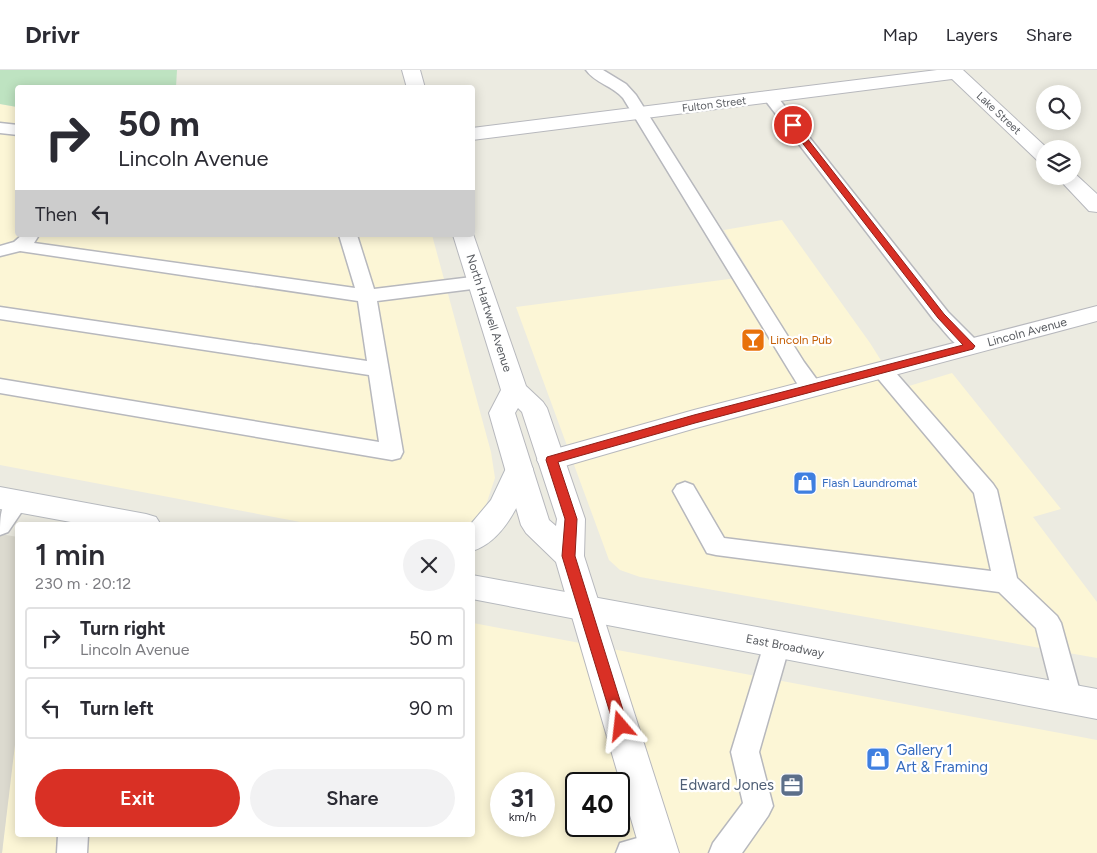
<!DOCTYPE html>
<html lang="en">
<head>
<meta charset="utf-8">
<style>
	body { margin:0; font-family:Figtree,sans-serif; background:#f2f2f3; color:#2b2b33; height:100vh; display:flex; flex-direction:column; font-size:19px; white-space:nowrap }
	* { box-sizing:border-box; margin:0 }
	p { font-size:16px; color:#7c7c81 }
	.icon { flex:none; width:28px; height:28px; fill:none; stroke:currentColor; stroke-width:2; stroke-linecap:round; stroke-linejoin:round }
	.map { position:relative; flex:1; overflow:hidden }
	.sheet { position:absolute; left:15px; top:452px; width:460px; height:315px; display:flex; flex-direction:column; background:#fff; border-radius:5px; box-shadow:0 2px 12px #0003 }
	.sheet>* { flex:none }
	.guide { position:absolute; left:15px; top:15px; width:460px; height:152px; border-radius:5px; box-shadow:0 2px 12px #0003; background:#fff; color:#2b2b33; overflow:hidden }
	.controls { position:absolute; left:1036px; top:15px; display:grid; gap:10px }
	.controls a { display:grid; place-items:center; width:45px; height:45px; border-radius:50%; background:#fff; box-shadow:0 2px 12px #0003; font-size:25px }
	.speed { position:absolute; left:490px; top:702px; display:flex; gap:10px; font-size:25px; font-weight:700; text-align:center }
	.speed>* { display:grid; place-content:center; width:65px; height:65px; border-radius:50%; background:#fff; box-shadow:0 2px 12px #0003; line-height:1 }
	.speed small { font-size:12px; font-weight:400 }
	.speed .limit { border:2px solid #111; border-radius:8px; background:#fff; color:#111 }
	.pin { position:absolute; display:grid; place-items:center; width:42px; height:42px; color:#fff; margin:-21px; border:2px solid #fff; border-radius:50%; box-shadow:0 1px 5px #0007 }
	.me { position:absolute; width:55px; margin:-28px; rotate:343deg; stroke-linejoin:round; filter:drop-shadow(0 0 4px #0008) }
	.turn { display:flex; align-items:center; gap:18px; height:105px; padding:0 20px; font-size:22px }
	.turn .icon { width:65px; height:65px; stroke-width:2.5 }
	.turn b { display:block; font-size:35px; line-height:42px }
	.then { display:flex; align-items:center; height:48px; padding:0 20px; background:#0003; gap:10px; font-size:19px }
	.round { display:grid; place-items:center; flex:none; width:52px; height:52px; border-radius:26px; background:#f2f2f3 }
	.headline { display:flex; align-items:center; justify-content:space-between; height:85px; padding:0 20px }
	h1 { font-size:30px; font-weight:600; line-height:38px }
	.cta { display:flex; gap:10px; margin-top:auto; padding:10px 20px }
	.cta a { flex:1; height:58px; border-radius:30px; background:#d93025; color:#fff; font-size:20px; font-weight:600; line-height:58px; text-align:center }
	.cta a+a { background:#f2f2f3; color:#2b2b33 }
	ul { padding:0; list-style:none }
	li { display:flex; align-items:center; gap:15px; height:62px; margin:0 10px 8px; padding:0 10px; border:2px solid #e1e1e2; border-radius:5px }
	li div { flex:1 }
	li b { display:block; font-size:19px }
	li em { font-style:normal }
	header { display:flex; align-items:center; gap:30px; box-sizing:border-box; height:70px; padding:0 25px; background:#fff; border-bottom:1px solid #e1e1e2 }
	header strong { font-size:24px }
	nav { display:flex; gap:28px; margin-inline-start:auto; font-size:18px }
	.map>svg:first-child { display:block }
	.commercial { fill:#fcf6d6; fill-rule:evenodd }
	.education { fill:#dcdacf }
	.green { fill:#bee3c1 }
	.lines { fill:none; stroke-linecap:round; stroke-linejoin:round }
	.service-casing { stroke:#b7b8bd; stroke-width:3 }
	.minor-casing { stroke:#b7b8bd; stroke-width:2 }
	.tertiary-casing { stroke:#b7b8bd; stroke-width:2 }
	.secondary-casing { stroke:#b7babf; stroke-width:2 }
	.service { fill:#fff; fill-rule:evenodd }
	.minor { fill:#fff; fill-rule:evenodd }
	.tertiary { fill:#fff; fill-rule:evenodd }
	.secondary { fill:#fff; fill-rule:evenodd }
	.route { fill:#d93025; stroke:#8d1f18 }
	.labels { text-anchor:middle; stroke-width:4.5; stroke-linejoin:round; paint-order:stroke }
	.far-street-label { font-size:11px; fill:#5a5d62; stroke:#fff }
	.street-label { font-size:12px; fill:#5a5d62; stroke:#fff }
	.food-label { font-size:12px; fill:#c56008; stroke:#fff; text-anchor:start }
	.shop-label { font-size:12px; fill:#366cbe; stroke:#fff; text-anchor:start }
	.near-shop-label { font-size:15px; fill:#366cbe; stroke:#fff; text-anchor:start }
	.near-service-label { font-size:15px; fill:#4e5e75; stroke:#fff; text-anchor:end }
</style>
</head>
<body>
<header>
<strong>Drivr</strong>
<nav><a>Map</a><a>Layers</a><a>Share</a></nav>
</header>
<div class="map">
<svg width="1097" height="783" viewBox="0 0 1097 783">
	<rect width="100%" height="100%" fill="#ecebe1"/>
	<!-- commercial -->
	<path class="commercial" d="M0 34 17 37 18 165H432L491 382 495 408 486 435 476 452 472 455H316L0 395Z
		M782 150 870 273 899 319 952 303 1061 439 1033 447 1097 532V588L640 507 620 500 609 490 516 237 752 206 724 160Z
		M473 553 1097 670V783H2L17 650 18 765H472ZM501 714H544V756H501ZM576 714H619V756H576Z"/>
	<!-- education -->
	<path class="education" d="M0 464 18 467V650L2 783H0Z"/>
	<!-- green -->
	<path class="green" d="M0 0H177L176 17 18 18 17 37 0 34Z"/>
	<g class="lines">
		<!-- service casing -->
		<g class="service-casing">
			<path id="service" d="M586 0H603L626 14 636 25 804 292 823 318 819 323C803 328 798 314 790 302L623 28C613 16 595 13 586 0Z
				M770 22 775 24 948 242 977 271 980 276 977 281C959 285 946 262 934 250L765 30 762 27 765 24Z
				M0 53 18 55V65L0 63Z
				M22 165H39L34 173 355 218 339 165H357L374 219 480 206 487 208 489 212 487 216 480 218 377 231 403 382 400 388 392 390 0 323V309L379 372 369 305 0 249V237L367 291 358 231 20 181 0 186V176L14 172Z
				M882 293 889 295 993 414 997 420 1017 508 1057 546 1061 553 1082 629 1078 637 1068 641 1058 637 1054 629 1036 558 999 522 716 485 707 483 673 421 677 415 685 412 693 415 724 468 991 501 974 423 875 305 872 300 875 295Z
				M17 422 25 425 29 431 8 462 0 465C0 447 0 429 17 422Z
				M777 563 786 566 790 574 759 682 773 736 768 746 742 783H709L713 773 743 733 731 682 764 574 768 566Z
				M658 762 669 767 673 777 671 783H616L620 773Z
				M58 765H88L87 783H57Z"/>
		</g>
		<!-- minor casing -->
		<g class="minor-casing">
			<path id="minor" d="M937 0H963L1048 79H1045V93L1038 91 952 9 472 70V58Z
				M1072 101 1097 124V142L1089 141 1056 106H1072Z
				M1097 236V251L696 358 551 400 541 397 537 390 541 383 694 340Z"/>
		</g>
		<!-- tertiary casing -->
		<g class="tertiary-casing">
			<path id="tertiary" d="M402 0H420L425 18H407Z
				M472 161 526 316 543 332 547 338 585 449 584 486 679 783H641L556 492 526 463 521 455 489 343 501 320 453 165H472ZM518 338 522 342 557 449 556 456 549 450 515 343Z"/>
		</g>
		<!-- secondary casing -->
		<g class="secondary-casing">
			<path id="secondary" d="M519 389 529 392 533 399C522 429 505 471 472 481V455H470L491 430 509 392Z
				M0 417 146 444 156 447 161 455H87L0 439Z
				M472 505 1097 619V649L472 529Z"/>
		</g>
		<!-- service -->
		<use href="#service" class="service"/>
		<!-- minor -->
		<use href="#minor" class="minor"/>
		<!-- tertiary -->
		<use href="#tertiary" class="tertiary"/>
		<!-- secondary -->
		<use href="#secondary" class="secondary"/>
	</g>
	<!-- route -->
	<path class="route" d="M793 53 796 54 944 244 975 276 973 279 695 353 558 392 577 449 575 486 628 656 626 660 621 662 616 660 614 656 562 486 565 449 546 390 547 387 694 345 963 275 938 248 790 57 789 55Z"/>
	<!-- icons -->
	<defs>
		<g id="bar-square" transform="scale(1.25)"><rect x="-9" y="-9" width="18" height="18" rx="4" fill="#e8710a" stroke="#fff"/><path d="M-6-5H6L.8 .8V4.5H3.5V6h-7V4.5H-.8V.8Z" fill="#fff"/></g>
		<g id="shop-square" transform="scale(1.25)"><rect x="-9" y="-9" width="18" height="18" rx="4" fill="#3f7fe0" stroke="#fff"/><path d="M-5-2.5h2.3a2.7 3.5 0 0 1 5.4 0H5L5.5 6h-11ZM-1.5-2.5h3a1.5 2.3 0 0 0-3 0Z" fill="#fff"/></g>
		<g id="office-square" transform="scale(1.25)"><rect x="-9" y="-9" width="18" height="18" rx="4" fill="#5c6f8a" stroke="#fff"/><path d="M-6-3h4V-5.5h4V-3h4V5H-6ZM-1-4.5V-3h2v-1.5ZM-6 0V1H6V0Z" fill="#fff"/></g>
	</defs>
	<g fill-rule="evenodd">
		<use href="#bar-square" x="753" y="270"/>
		<use href="#shop-square" x="805" y="413"/>
		<use href="#shop-square" x="878" y="689"/>
		<use href="#office-square" x="792" y="715"/>
	</g>
	<g class="labels">
		<!-- far-street labels -->
		<g class="far-street-label">
			<text transform="translate(714 34) rotate(-7)" y="4">Fulton Street</text>
			<text transform="translate(999 43) rotate(43)" y="4">Lake Street</text>
		</g>
		<!-- street labels -->
		<g class="street-label">
			<text transform="translate(489 243) rotate(72)" y="4">North Hartwell Avenue</text>
			<text transform="translate(1027 262) rotate(-15)" y="4">Lincoln Avenue</text>
			<text transform="translate(785 576) rotate(11)" y="4">East Broadway</text>
		</g>
		<!-- food labels -->
		<g class="food-label">
			<text x="770" y="274">Lincoln Pub</text>
		</g>
		<!-- shop labels -->
		<g class="shop-label">
			<text x="822" y="417">Flash Laundromat</text>
		</g>
		<!-- near-shop labels -->
		<g class="near-shop-label">
			<text x="896" y="685">Gallery 1<tspan x="896" dy="17">Art &amp; Framing</tspan></text>
		</g>
		<!-- near-service labels -->
		<g class="near-service-label">
			<text x="774" y="720">Edward Jones</text>
		</g>
	</g>
</svg>
<div class="controls">
<a><svg class="icon" aria-label="search" viewBox="0 0 24 24"><circle cx="10" cy="10" r="6"/><path d="M15 15l6 6"/></svg></a>
<a><svg class="icon" aria-label="layers" viewBox="0 0 24 24"><path d="M12 4l9 5-9 5-9-5zM3 14l9 5 9-5"/></svg></a>
</div>
<div class="speed"><div>31<small>km/h</small></div><div class="limit">40</div></div>
<div class="pin" style="left:793px;top:55px;background:#d93025"><svg class="icon" aria-label="arrive" viewBox="0 0 24 24"><path d="M6 21V4h12l-3 4 3 4H6"/></svg></div>
<svg class="me" style="left:621px;top:656px" viewBox="-20 -20 40 40"><path d="M0-17L14 15 0 8-14 15z" fill="#d93025" stroke="#fff" stroke-width="4"/></svg>
<div class="guide">
<div class="turn"><svg class="icon" aria-label="right" viewBox="0 0 24 24"><path d="M7 20v-9h11M14 6l5 5-5 5"/></svg><div><b>50 m</b>Lincoln Avenue</div></div>
<div class="then">Then<svg class="icon" aria-label="left" viewBox="0 0 24 24"><path d="M17 20v-9H6M10 6l-5 5 5 5"/></svg></div>
</div>
<section class="sheet">
<div class="headline"><div><h1>1 min</h1><p>230 m · 20:12</p></div><a class="round"><svg class="icon" aria-label="close" viewBox="0 0 24 24"><path d="M6 6l12 12M18 6L6 18"/></svg></a></div>
<ul>
<li><svg class="icon" aria-label="right" viewBox="0 0 24 24"><path d="M7 20v-9h11M14 6l5 5-5 5"/></svg><div><b>Turn right</b><p>Lincoln Avenue</p></div><em>50 m</em></li>
<li><svg class="icon" aria-label="left" viewBox="0 0 24 24"><path d="M17 20v-9H6M10 6l-5 5 5 5"/></svg><div><b>Turn left</b></div><em>90 m</em></li>
</ul>
<div class="cta"><a>Exit</a><a>Share</a></div>
</section>
</div>
</body>
</html>
